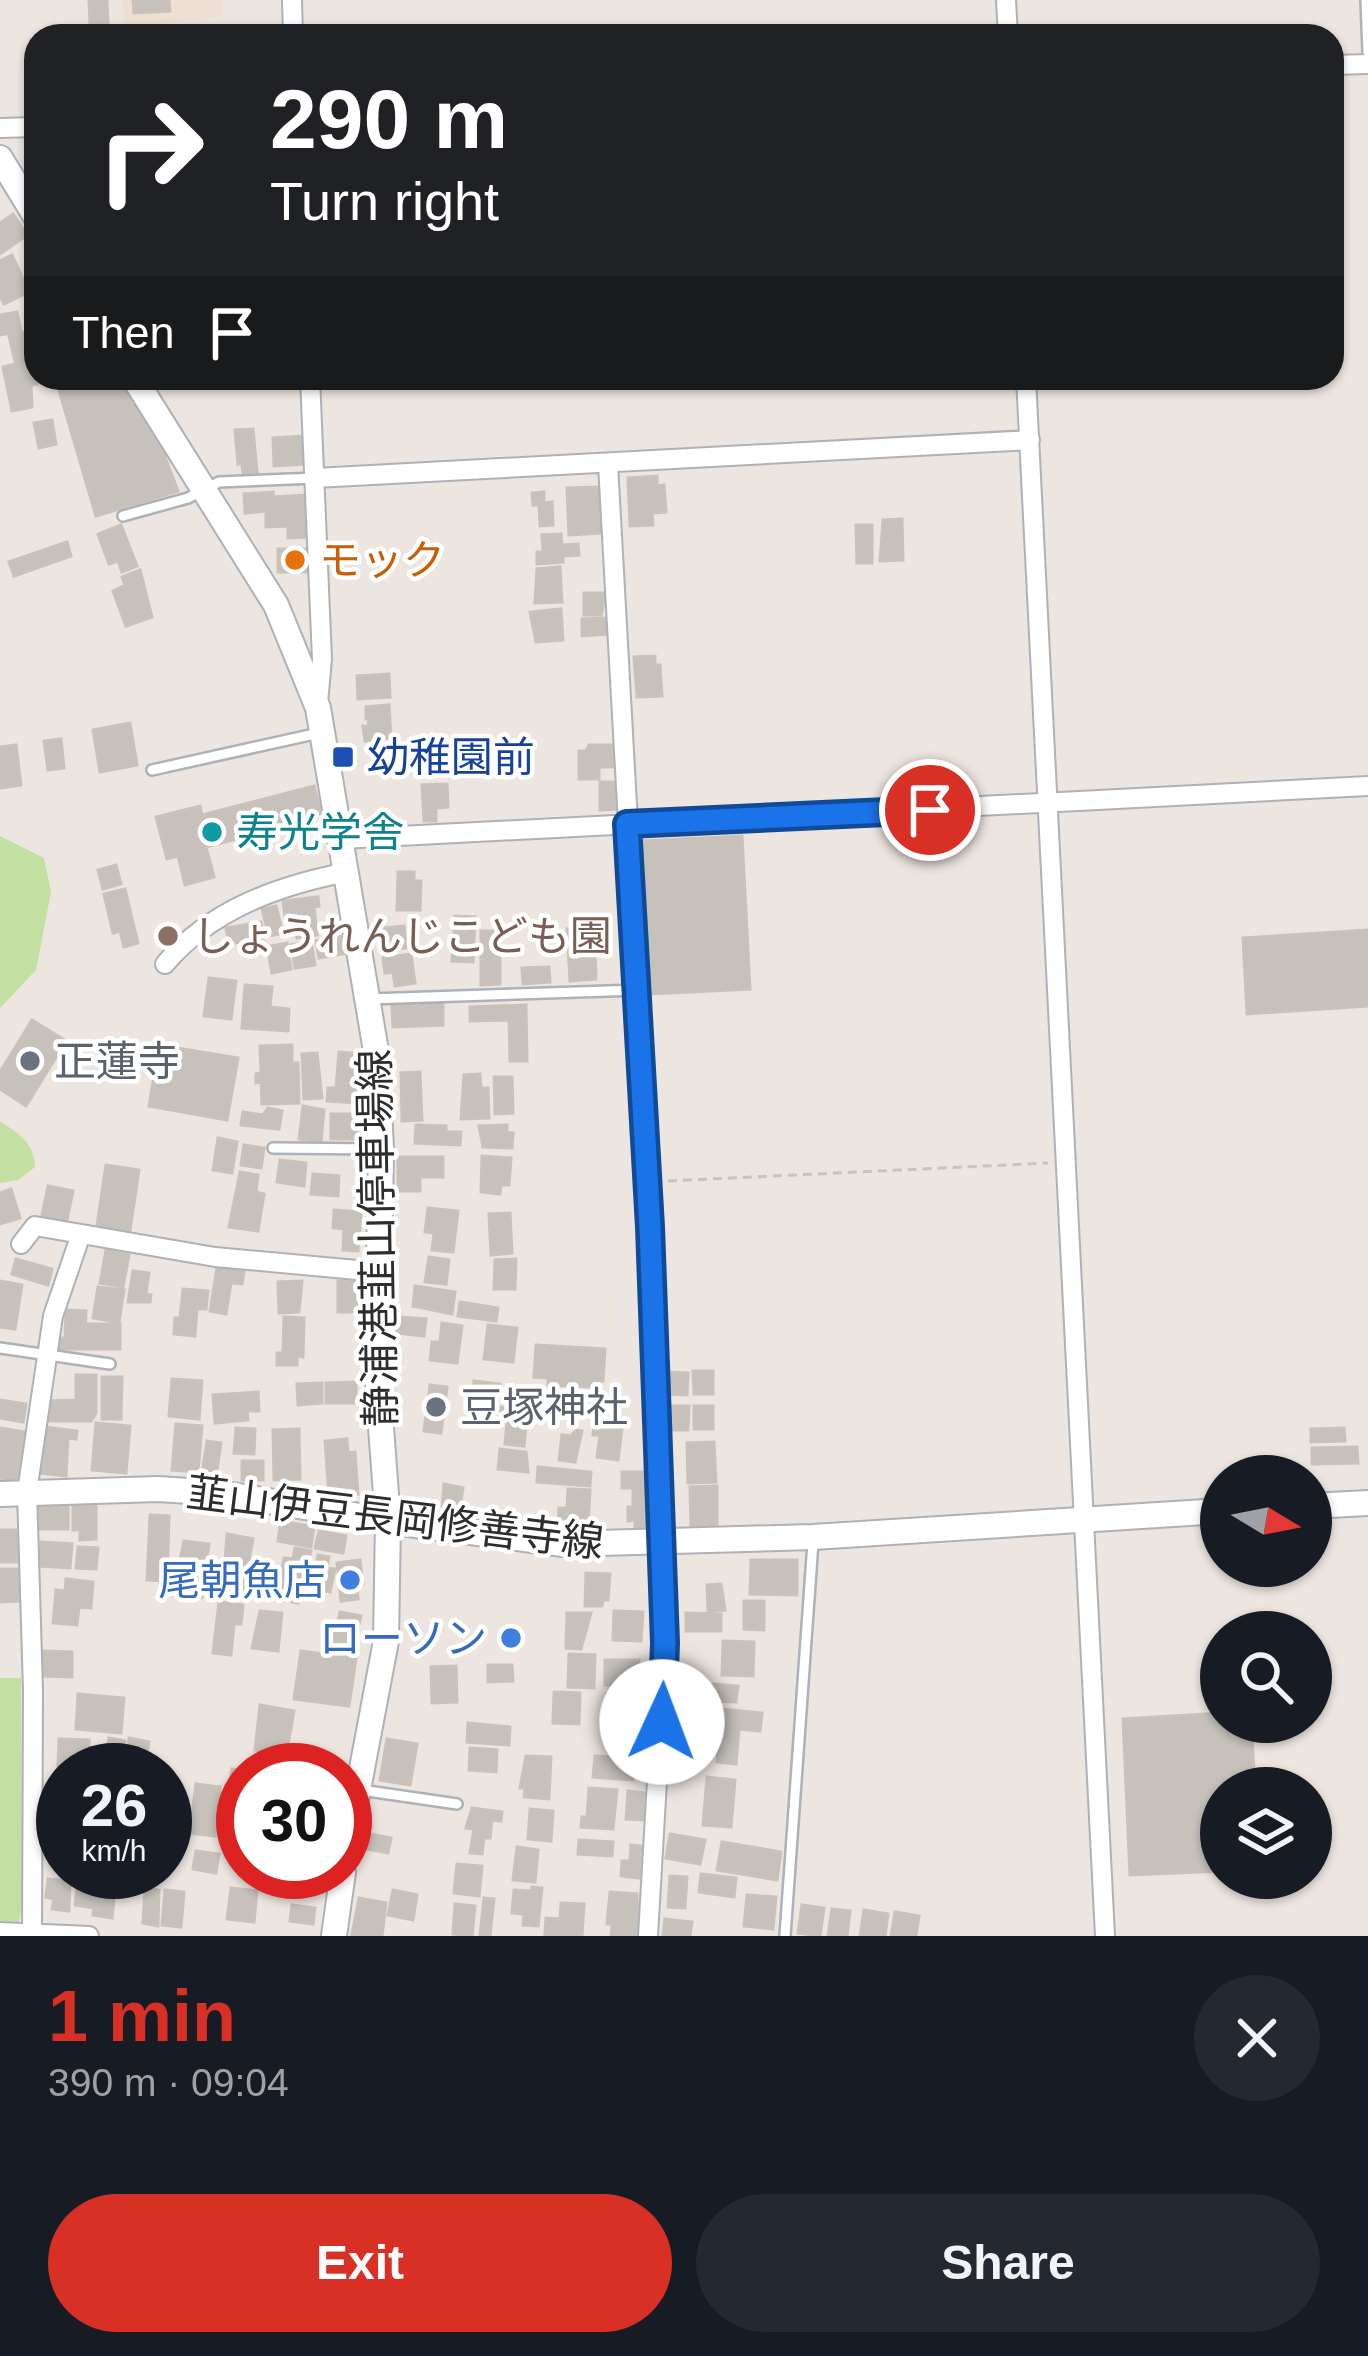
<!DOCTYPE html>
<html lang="en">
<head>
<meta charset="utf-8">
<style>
	body { margin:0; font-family:Arial,"Noto Sans JP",sans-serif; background:#242831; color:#f1f3f6; height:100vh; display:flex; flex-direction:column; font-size:45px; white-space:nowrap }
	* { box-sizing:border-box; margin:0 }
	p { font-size:39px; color:#9ea1a6 }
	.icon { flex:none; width:66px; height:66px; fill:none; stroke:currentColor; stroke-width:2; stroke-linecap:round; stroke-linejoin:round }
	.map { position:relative; height:1936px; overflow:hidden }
	.drawer { display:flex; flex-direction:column; background:#171b24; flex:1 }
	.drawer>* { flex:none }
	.hud { position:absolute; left:24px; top:24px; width:1320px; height:366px; border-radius:36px; box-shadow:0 3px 9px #0004; background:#202124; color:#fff; overflow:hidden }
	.needle { width:78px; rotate:100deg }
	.fabs { position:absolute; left:1200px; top:1455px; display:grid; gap:24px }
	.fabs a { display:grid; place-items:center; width:132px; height:132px; border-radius:50%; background:#171b24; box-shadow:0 3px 9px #0004; font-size:60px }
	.speed { position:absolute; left:36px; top:1743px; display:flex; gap:24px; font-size:60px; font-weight:700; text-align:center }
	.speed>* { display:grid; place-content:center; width:156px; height:156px; border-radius:50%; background:#171b24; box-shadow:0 3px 9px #0004; line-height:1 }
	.speed small { font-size:30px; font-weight:400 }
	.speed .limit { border:18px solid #d22; background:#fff; color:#111 }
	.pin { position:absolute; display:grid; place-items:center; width:102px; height:102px; color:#fff; margin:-51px; border:6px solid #fff; border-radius:50%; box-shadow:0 3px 12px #0007 }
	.me { position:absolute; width:132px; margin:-66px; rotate:2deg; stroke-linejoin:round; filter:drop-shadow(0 0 9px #0008) }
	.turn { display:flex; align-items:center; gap:42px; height:252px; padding:0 48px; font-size:54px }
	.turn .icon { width:156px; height:156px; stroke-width:2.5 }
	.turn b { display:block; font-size:84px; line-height:102px }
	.then { display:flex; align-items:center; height:114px; padding:0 48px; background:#0003; gap:24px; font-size:45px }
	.round { display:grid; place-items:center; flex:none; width:126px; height:126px; border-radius:63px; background:#242831 }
	.summary { display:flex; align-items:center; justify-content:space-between; height:204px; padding:0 48px }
	h1 { font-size:72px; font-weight:700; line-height:90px; color:#d93025 }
	.button { display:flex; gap:24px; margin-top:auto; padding:24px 48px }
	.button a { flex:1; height:138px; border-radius:72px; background:#d93025; color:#fff; font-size:48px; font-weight:700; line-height:138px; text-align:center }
	.button a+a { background:#242831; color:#f1f3f6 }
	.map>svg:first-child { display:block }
	.education { fill:#eddfd1 }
	.green { fill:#c1e0a1 }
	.building { fill:#c6c1bb; stroke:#c9c1ba; stroke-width:3 }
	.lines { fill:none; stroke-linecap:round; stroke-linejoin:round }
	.service-casing { stroke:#adb1b8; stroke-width:14 }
	.minor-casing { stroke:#adb1b8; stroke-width:22 }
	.secondary-casing { stroke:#adb1b8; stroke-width:28 }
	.path { stroke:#c4c4c4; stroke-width:3; stroke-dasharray:9 6; stroke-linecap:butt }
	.service { stroke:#fff; stroke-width:9 }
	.minor { stroke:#fff; stroke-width:18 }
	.secondary { stroke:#fff; stroke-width:24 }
	.route-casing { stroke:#114b97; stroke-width:30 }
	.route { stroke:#1a73e8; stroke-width:21 }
	.food-dot { fill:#e8710a; stroke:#fff; stroke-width:4.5 }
	.transit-dot { fill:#1a4fb4; stroke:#fff; stroke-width:4.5 }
	.culture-dot { fill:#0f9aa8; stroke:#fff; stroke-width:4.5 }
	.education-dot { fill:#8d6e63; stroke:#fff; stroke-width:4.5 }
	.worship-dot { fill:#6b7280; stroke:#fff; stroke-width:4.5 }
	.shop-dot { fill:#3f7fe0; stroke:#fff; stroke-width:4.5 }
	.labels { text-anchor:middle; stroke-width:9; stroke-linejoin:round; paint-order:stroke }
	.food-label { font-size:42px; fill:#c56008; stroke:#fff; text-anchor:start }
	.transit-label { font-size:42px; fill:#164399; stroke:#fff; text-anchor:start }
	.culture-label { font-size:42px; fill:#0d838f; stroke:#fff; text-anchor:start }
	.education-label { font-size:42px; fill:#785e54; stroke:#fff; text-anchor:start }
	.worship-label { font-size:42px; fill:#5b616d; stroke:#fff; text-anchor:start }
	.street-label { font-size:42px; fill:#2d2d2d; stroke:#fff }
	.shop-label { font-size:42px; fill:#366cbe; stroke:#fff; text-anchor:end }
</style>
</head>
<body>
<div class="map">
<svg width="1368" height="1936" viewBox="0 0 1368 1936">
	<rect width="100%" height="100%" fill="#ede5e0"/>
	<!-- education -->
	<path class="education" d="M123 0H222V17L130 26 125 23Z"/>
	<!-- green -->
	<path class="green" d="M0 836 44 858 51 892 36 970 0 1008Z
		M0 1121C19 1134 34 1142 35 1167L18 1180 0 1183Z
		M0 1678H21L22 1904 18 1927 0 1925Z"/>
	<!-- building -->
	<path class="building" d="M89 0H107L108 24H90Z
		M133 0H169L170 11 134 13Z
		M13 214 27 235 0 254V223Z
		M12 255 29 292 4 304 0 295V261Z
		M17 312 21 331 0 335V315Z
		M27 332 32 358 15 361 9 336Z
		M27 361 28 365 33 364 37 384 31 385 32 407 12 411 3 367Z
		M83 378H118L163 452 178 491 96 516 58 387Z
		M52 420 56 444 39 448 34 423Z
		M253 429 257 472 243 473 242 463 238 464 235 430Z
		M303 436 305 464 274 466 273 438Z
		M657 476V486L664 485 666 512 652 513 653 525 630 526 628 478Z
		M600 487 602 533 569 535 567 488Z
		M273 492V497L306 495 308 537 288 538V526L266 527V511L245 513 244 494Z
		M544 492V503L552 502 553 525 540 526 539 505H533L532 493Z
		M902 519 903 560 880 561 883 520Z
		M121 525 137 566 122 572 118 561 109 564 98 534Z
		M856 525H872V563H857Z
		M561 534 562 545 578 544 579 555 563 556V562L537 564V552H543L542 535Z
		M67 542 71 556 14 576 9 562Z
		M278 549H308V572H278Z
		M560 567 562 602 535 603 537 569Z
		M140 570 152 617 126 626 113 591 125 585 122 577Z
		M584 593H606L601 615H584Z
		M561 609 563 640 536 642 530 612Z
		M607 618 608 634 582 636V619Z
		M655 656V665H660L662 696 637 697 634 657Z
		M389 674 390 697 358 699 357 676Z
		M389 705 391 738 365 741 363 726 368 727 369 719H366V707Z
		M130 723 137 765 100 772 93 730Z
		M61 739 64 768 48 770 44 741Z
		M16 745 21 785 1 788 0 747Z
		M589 745H613V767H599V779H579V751H586Z
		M600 782H617V809L600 810Z
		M447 784 448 807 436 808V821H424L422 785Z
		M314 786 322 817 206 847 214 877 185 885 178 856 167 859 156 817 200 806 202 815Z
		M742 836 750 989 650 994 643 841Z
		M116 865 121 884 103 889 98 870Z
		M398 872H414V881H421L420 910H397Z
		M125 889 138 943 124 947 120 931 113 933 104 894Z
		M318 897 319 906 314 907 317 935 297 938 294 915 285 916 283 901Z
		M276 906 283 933 269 936 262 909Z
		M455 916 475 917 473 962 452 961Z
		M261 922 263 938 229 944 226 928Z
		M404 926 406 948 383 950 381 928Z
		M594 927 596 979 570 981 567 929Z
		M1368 930V1006L1247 1014 1243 938Z
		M481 931H500V984L481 985Z
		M344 936 348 953 319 958 316 941Z
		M311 941 315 965 295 968 291 945Z
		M287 943 291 969 272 973 267 947Z
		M411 954 415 983 395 986 393 972 385 973 383 958Z
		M549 967 550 982 523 984 522 968Z
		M209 978 236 981 231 1019 204 1016Z
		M245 985 272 987 270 1007 289 1009 288 1031 242 1028Z
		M443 1004V1025L393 1027 392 1006Z
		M526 1005 527 1061H510L509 1020 470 1021V1007Z
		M32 1020 66 1041 26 1106 0 1089V1072Z
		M159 1045 238 1058 227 1120 149 1106Z
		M292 1045V1063H298L299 1103 262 1104 261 1082 256 1083V1074L261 1073 260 1046Z
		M339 1052 362 1054 358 1103 327 1101 328 1088H336Z
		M317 1053 322 1098 304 1099 302 1054Z
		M420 1072 422 1120 402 1121 401 1073Z
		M480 1074 481 1088H488L489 1118 461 1119 464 1075Z
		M494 1077H512L513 1113 495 1114Z
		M303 1106 324 1110 321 1142 299 1139Z
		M268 1108 282 1111 279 1129 241 1125 243 1112 263 1115Z
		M331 1114H359V1139H331Z
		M416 1125 446 1126V1132H461L460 1145 415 1143Z
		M507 1125V1132L513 1133 512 1148 483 1147 479 1126Z
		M218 1138 237 1142 232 1173 213 1170Z
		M244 1145 264 1148 261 1168 241 1165Z
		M482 1156 511 1158 509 1185H501L500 1194 481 1192Z
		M398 1157H443V1177H420V1191H398Z
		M280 1160 306 1163 304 1186 277 1182Z
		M106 1165 139 1170 129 1237 96 1232Z
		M240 1172 258 1175 256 1192 264 1194 258 1231 229 1227Z
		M313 1174 339 1176 338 1196 311 1194Z
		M48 1186 73 1191 67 1220 42 1215Z
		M11 1189 20 1218 0 1224V1193Z
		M428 1208 458 1211 453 1252 432 1250 434 1233 425 1232Z
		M334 1210 361 1212 358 1251 343 1250 344 1229 333 1228Z
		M510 1213 512 1253 491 1255 489 1214Z
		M106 1250 129 1255 123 1287 100 1283Z
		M429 1257 449 1260 446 1284 425 1282Z
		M16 1259 52 1269 48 1285 12 1274Z
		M516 1259 515 1289H494L495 1260Z
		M217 1268 244 1272 242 1284 231 1283 226 1314 210 1311Z
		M133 1271 149 1273 146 1294 151 1295 150 1302H128Z
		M0 1281 22 1285 15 1329 0 1327Z
		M302 1281 299 1312 279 1313 278 1282Z
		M338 1281H363L364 1312H338Z
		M415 1286 455 1292 452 1314 413 1306Z
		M98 1287 124 1290 119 1322 93 1318Z
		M183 1289 208 1291 206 1309H197L195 1336 174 1334 175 1318H180Z
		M460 1302 498 1308 496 1321 458 1316Z
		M66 1310 86 1311 85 1339 65 1338Z
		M284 1317 304 1318 303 1357 297 1356V1365H277V1353H283Z
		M399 1317 426 1319 424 1336 397 1333Z
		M442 1323 462 1326 457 1363 430 1360 432 1342H440Z
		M87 1324H120V1349H60V1338L87 1341Z
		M488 1325 517 1328 513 1362 484 1359Z
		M536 1345 605 1349 603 1381 592 1380 591 1387 548 1385V1378L534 1377Z
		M693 1371H713V1394H694Z
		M668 1372 688 1373 687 1395 667 1394Z
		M76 1375H96V1413L91 1421H48L49 1401 76 1400Z
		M102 1377H122L121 1419H102Z
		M172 1379 202 1381 199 1419 169 1416Z
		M474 1381 500 1384 499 1400 472 1398Z
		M356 1382V1403H326V1383Z
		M322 1383V1403L298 1405 297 1384Z
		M430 1385 447 1387 441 1433 424 1431Z
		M258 1392 259 1411H247L248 1420 215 1423 213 1395Z
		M0 1400 26 1404 23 1422 0 1418Z
		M668 1406H689L688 1430H668Z
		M694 1406H713V1429H694Z
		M501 1407 528 1410 524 1446 505 1444 507 1422 500 1421Z
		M595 1418 623 1421 618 1460 597 1457 600 1435H593Z
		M96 1423 130 1426 126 1473 92 1470Z
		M176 1424 202 1426 198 1472 172 1470Z
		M45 1427 77 1431 76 1439 68 1438 66 1476 39 1473Z
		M0 1428 24 1432 16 1480 0 1478Z
		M236 1428 255 1429 254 1454 234 1453Z
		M1344 1428 1345 1441 1311 1442V1429Z
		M299 1429 300 1479 274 1480 273 1430Z
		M576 1430 582 1431 575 1462 559 1460 562 1435 571 1436Z
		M347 1439 348 1453 355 1452 358 1494 329 1496 325 1441Z
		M207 1441 221 1443 216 1476 202 1474Z
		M714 1442 716 1482 688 1483 687 1443Z
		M1357 1447 1358 1463 1312 1464V1448Z
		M500 1449 526 1452 528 1472 498 1469Z
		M242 1461H263V1480H242Z
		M538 1467 591 1472 590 1486 537 1482Z
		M622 1472H649V1529H635V1520L628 1521V1507H633V1488H622Z
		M444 1484 463 1488 459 1514 442 1511Z
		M717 1486V1526H691L690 1487Z
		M568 1489 590 1490 588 1526 558 1525 559 1508H567Z
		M73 1505H96V1539L80 1540V1530H73Z
		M39 1506H68V1529H39Z
		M150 1515 169 1516 167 1581 147 1580Z
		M281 1521 314 1527 311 1547 278 1541Z
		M0 1530H16L17 1562H0Z
		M319 1531 346 1536 343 1553 315 1548Z
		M227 1534 253 1539 248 1566 225 1562Z
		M184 1541 209 1544 202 1597 173 1593Z
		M41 1542 72 1544 70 1568 40 1566Z
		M78 1547 98 1548 96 1569 76 1568Z
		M295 1548 311 1551 298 1603 277 1599 284 1558 293 1559Z
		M318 1555 329 1557 327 1568 335 1569 330 1592 312 1588Z
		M360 1560 363 1584 357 1585 358 1599 341 1601 337 1563Z
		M751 1560H797V1595L750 1594Z
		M0 1569H18L19 1601 0 1602Z
		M224 1570 248 1573 245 1599 221 1597Z
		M586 1573 610 1574 608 1600H603L602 1606H585Z
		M66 1579 93 1582 91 1608 79 1607 77 1625 53 1623 56 1590 65 1591Z
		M721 1584 725 1610 708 1611 707 1585Z
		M744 1601H764V1630L744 1629Z
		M219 1602 243 1605 241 1624H234L231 1655 213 1653Z
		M260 1611 282 1613 278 1651 252 1648Z
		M614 1611 643 1612 641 1641 613 1640Z
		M340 1612 361 1616 352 1651 328 1647 331 1626 337 1627Z
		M567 1613H591L581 1649 566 1648Z
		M686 1613 721 1614V1631H686Z
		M723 1641 754 1642 753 1676 722 1675Z
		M43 1651 72 1652V1677L43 1676Z
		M301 1651 356 1658 349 1706 294 1699Z
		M569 1654 595 1655 594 1688 568 1687Z
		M605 1660H639L638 1686 605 1685Z
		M488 1665H512L513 1681 488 1682Z
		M456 1666 457 1702 432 1703 431 1667Z
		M677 1679 699 1682 696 1699 675 1696Z
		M713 1684 738 1686 736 1702 712 1701Z
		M554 1692 580 1693 579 1724 553 1723Z
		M78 1694 124 1698 121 1733 76 1729Z
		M629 1701 652 1703 649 1749 626 1748Z
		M260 1705 294 1711 286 1756 255 1750Z
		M721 1709 762 1713 760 1731 739 1729 736 1764 717 1762Z
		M1221 1713V1722H1251L1255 1788H1221V1871L1130 1875 1123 1719Z
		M468 1723 510 1727 509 1745 467 1742Z
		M109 1738 125 1741 121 1770 98 1769 101 1749 107 1751Z
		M129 1738 149 1742 144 1769 128 1766Z
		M59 1739 89 1740 88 1767 58 1766Z
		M387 1739 417 1744 410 1785 380 1780Z
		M470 1748 497 1750 496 1772 469 1770Z
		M526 1756 551 1757 549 1799 524 1797 525 1788H520Z
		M595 1756 634 1758 633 1780 593 1777Z
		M232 1769 243 1771V1805L227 1799Z
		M707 1777 735 1780 731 1827 703 1825Z
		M196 1784 220 1787 215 1836 178 1832 181 1814 192 1815Z
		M589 1788 617 1790 613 1829 581 1827 582 1817H587Z
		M628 1791 646 1793 644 1820 626 1819Z
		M472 1808 502 1812 501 1821 492 1820 490 1838H484L482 1854 470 1853 474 1829 466 1828Z
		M530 1809 553 1811 551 1841 528 1839Z
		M365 1833 391 1838 388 1853 362 1848Z
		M670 1834 705 1840 700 1864 666 1858Z
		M579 1840 613 1842 612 1856 578 1854Z
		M722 1842 781 1852 777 1880 717 1870Z
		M631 1845 641 1846 639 1878 621 1876 622 1861H630Z
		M517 1847 538 1850 535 1882 513 1880Z
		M196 1851 219 1854 216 1873 193 1869Z
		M457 1864 482 1866 479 1896 454 1893Z
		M259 1872H321L318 1891 258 1881Z
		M701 1874 736 1878 734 1897 699 1892Z
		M670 1876 687 1877 685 1908 668 1907Z
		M78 1877 116 1881 112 1918 93 1915 94 1908 75 1905Z
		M48 1879 70 1881 69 1911 52 1909 54 1899 46 1897Z
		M532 1887 542 1888 538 1926 523 1925 524 1914 512 1913 514 1890 532 1891Z
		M145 1888 159 1890 158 1926 143 1923Z
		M231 1888 257 1891 254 1922 227 1919Z
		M165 1890 184 1892 181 1927 162 1925Z
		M393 1890 417 1895 413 1920 388 1915Z
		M610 1892 637 1894 638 1936H611L612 1924H607Z
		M747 1895 776 1897 773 1929 744 1926Z
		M359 1898 386 1903 382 1936 352 1935Z
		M484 1898 494 1899 490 1936H480Z
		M561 1903 584 1904 582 1936H545L546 1918 560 1919Z
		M455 1904 475 1906 472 1936 453 1934Z
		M292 1905 315 1908 313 1924 290 1921Z
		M802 1905 824 1908 820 1936 798 1933Z
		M832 1909 850 1911 847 1936H828Z
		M864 1910 888 1914 885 1936H860Z
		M895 1912 919 1916 916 1936H891Z
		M665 1919 692 1922 690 1936 663 1935Z"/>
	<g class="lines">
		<!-- service casing -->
		<g class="service-casing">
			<path id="service" d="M1366 0 1368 52
				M123 516 188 498 219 482 315 478
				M152 770 319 733
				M369 999 639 990
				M273 1148 381 1149
				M0 1348 110 1364
				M361 1790 457 1804
				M785 1936 813 1542"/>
		</g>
		<!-- minor casing -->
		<g class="minor-casing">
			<path id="minor" d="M292 0 293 36
				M1006 0 1008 36
				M1332 65 1368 64
				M0 128 36 127
				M310 378 322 659 318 703
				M1026 378 1105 1936
				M608 464 648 1182 665 1643 648 1936
				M315 478 1030 440
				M342 839 1368 786
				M165 964C211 909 280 885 348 872
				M21 1244 35 1226 215 1257 379 1272
				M0 1932 89 1936
				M32 1936 33 1690 27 1492 53 1316 80 1237"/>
		</g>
		<!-- secondary casing -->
		<g class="secondary-casing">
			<path id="secondary" d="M0 158 36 217
				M134 378 276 605 318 708 376 1051 381 1149 377 1374 388 1521 386 1641 345 1859
				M0 1494 158 1489 220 1493 408 1524 563 1544 813 1537 1221 1511
				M1311 1506 1368 1503
				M334 1936 343 1872"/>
		</g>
		<!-- path -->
		<path class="path" d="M668 1181 1048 1163"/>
		<!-- service -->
		<use href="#service" class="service"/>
		<!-- minor -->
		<use href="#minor" class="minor"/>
		<!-- secondary -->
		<use href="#secondary" class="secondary"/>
	</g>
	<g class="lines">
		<!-- route casing -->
		<g class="route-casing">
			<path id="route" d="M662 1722 665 1643 650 1227 627 824 930 810"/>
		</g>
		<!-- route -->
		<use href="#route" class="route"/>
	</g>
	<!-- markers -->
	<circle class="food-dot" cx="295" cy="560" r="12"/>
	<rect class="transit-dot" x="331" y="745" width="24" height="24" rx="6"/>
	<circle class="culture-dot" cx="212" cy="832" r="12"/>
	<circle class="education-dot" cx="168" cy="936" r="12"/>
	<g class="worship-dot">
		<circle cx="30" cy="1061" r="12"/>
		<circle cx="436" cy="1407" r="12"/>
	</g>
	<g class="shop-dot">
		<circle cx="350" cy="1580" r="12"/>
		<circle cx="511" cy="1638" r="12"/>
	</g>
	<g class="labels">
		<!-- food labels -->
		<g class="food-label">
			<text x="319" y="575">モック</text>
		</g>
		<!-- transit labels -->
		<g class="transit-label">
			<text x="367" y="772">幼稚園前</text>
		</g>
		<!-- culture labels -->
		<g class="culture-label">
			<text x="236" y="847">寿光学舎</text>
		</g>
		<!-- education labels -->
		<g class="education-label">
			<text x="192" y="951">しょうれんじこども園</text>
		</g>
		<!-- worship labels -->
		<g class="worship-label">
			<text x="54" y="1076">正蓮寺</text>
			<text x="460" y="1422">豆塚神社</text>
		</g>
		<!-- street labels -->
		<g class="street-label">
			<text transform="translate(377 1238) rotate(-91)" y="15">静浦港韮山停車場線</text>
			<text transform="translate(395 1517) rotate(7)" y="15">韮山伊豆長岡修善寺線</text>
		</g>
		<!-- shop labels -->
		<g class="shop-label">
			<text x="326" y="1595">尾朝魚店</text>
			<text x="487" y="1653">ローソン</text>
		</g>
	</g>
</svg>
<div class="fabs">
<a><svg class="needle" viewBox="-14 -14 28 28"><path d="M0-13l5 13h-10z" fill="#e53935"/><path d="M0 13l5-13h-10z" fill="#9ea1a6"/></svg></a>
<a><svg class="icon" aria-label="search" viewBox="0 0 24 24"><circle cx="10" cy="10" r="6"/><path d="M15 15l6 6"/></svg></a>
<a><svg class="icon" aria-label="layers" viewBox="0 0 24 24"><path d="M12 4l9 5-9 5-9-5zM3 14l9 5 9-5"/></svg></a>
</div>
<div class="speed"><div>26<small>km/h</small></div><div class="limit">30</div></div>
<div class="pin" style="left:930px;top:810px;background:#d93025"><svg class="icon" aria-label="arrive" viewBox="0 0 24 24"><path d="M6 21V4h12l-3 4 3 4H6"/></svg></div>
<svg class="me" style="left:662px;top:1722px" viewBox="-20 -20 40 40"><circle r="19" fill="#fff"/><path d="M0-13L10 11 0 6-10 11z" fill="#1a73e8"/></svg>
<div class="hud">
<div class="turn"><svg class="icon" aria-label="right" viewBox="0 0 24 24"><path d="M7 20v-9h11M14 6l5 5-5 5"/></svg><div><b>290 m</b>Turn right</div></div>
<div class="then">Then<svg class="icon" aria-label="arrive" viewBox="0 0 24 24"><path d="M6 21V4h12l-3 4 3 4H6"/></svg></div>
</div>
</div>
<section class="drawer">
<div class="summary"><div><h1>1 min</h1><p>390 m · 09:04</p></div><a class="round"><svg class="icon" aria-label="close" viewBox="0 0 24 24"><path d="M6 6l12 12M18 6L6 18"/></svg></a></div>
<div class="button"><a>Exit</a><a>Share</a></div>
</section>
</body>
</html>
